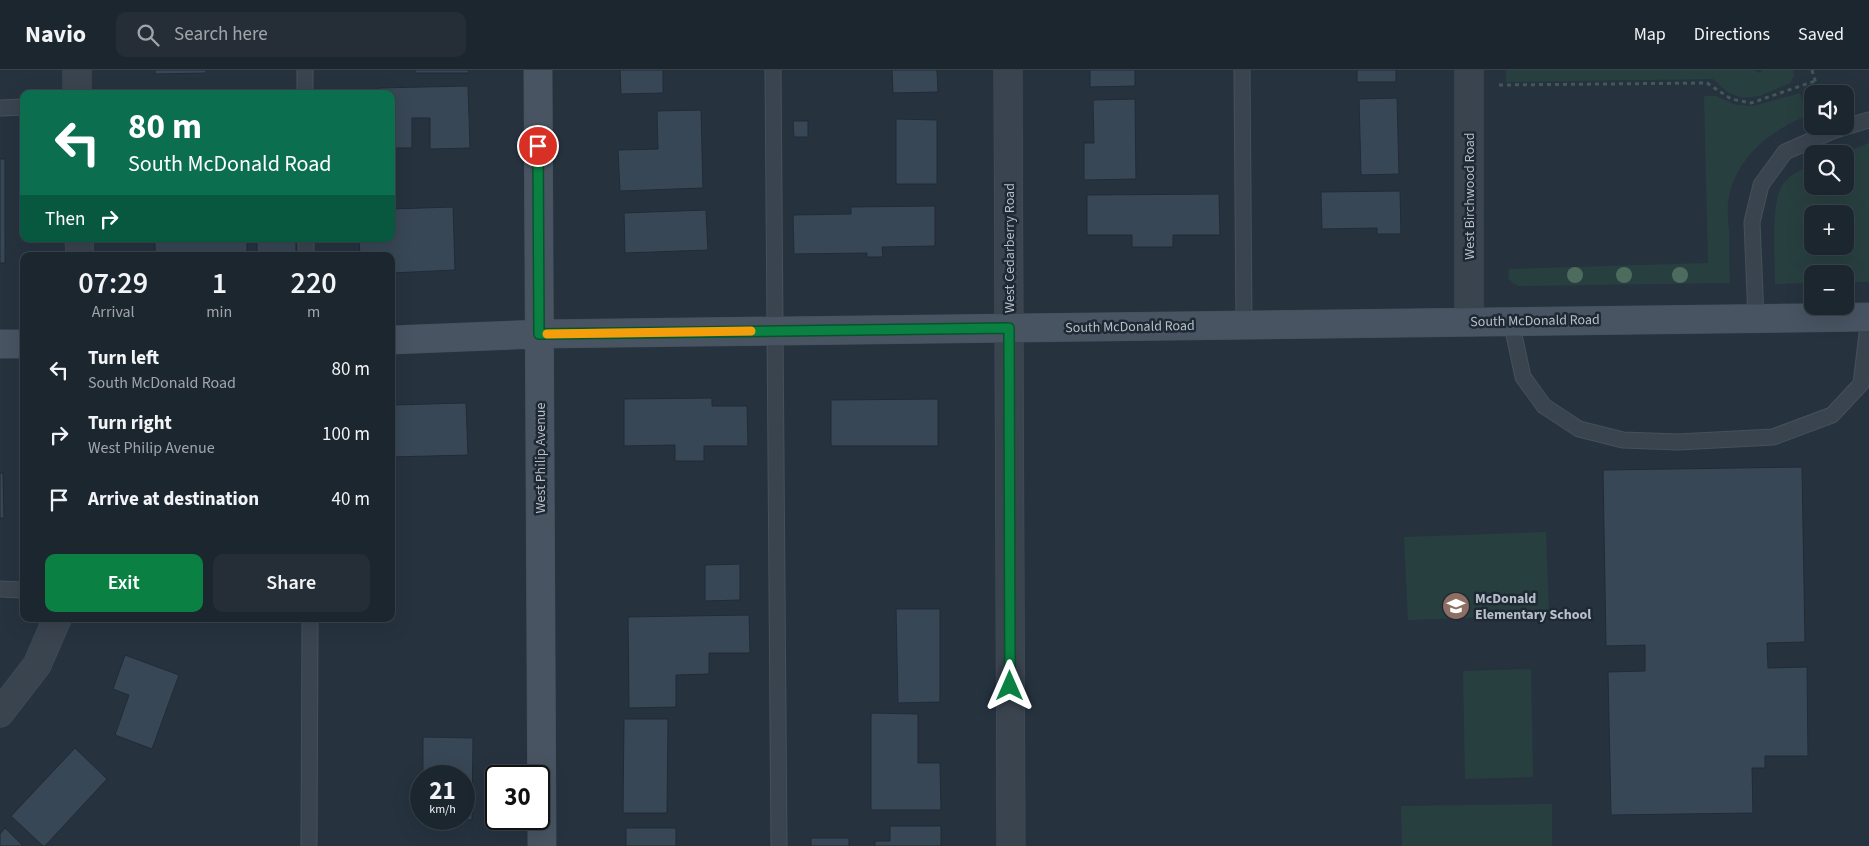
<!DOCTYPE html>
<html lang="en">
<head>
<meta charset="utf-8">
<style>
	body { margin:0; font-family:"Source Sans 3",sans-serif; background:#252e37; color:#f1f3f6; height:100vh; display:flex; flex-direction:column; font-size:19px; white-space:nowrap }
	* { box-sizing:border-box; margin:0 }
	p { font-size:16px; color:#a0a5aa }
	.icon { flex:none; width:28px; height:28px; fill:none; stroke:currentColor; stroke-width:2; stroke-linecap:round; stroke-linejoin:round }
	.map { position:relative; flex:1; overflow:hidden }
	.drawer { position:absolute; left:20px; top:182px; width:375px; height:370px; display:flex; flex-direction:column; background:#1c262f; border-radius:10px; box-shadow:0 5px 20px #0002,0 0 0 1px #3a434b }
	.drawer>* { flex:none }
	.top-card { position:absolute; left:20px; top:20px; width:375px; height:152px; border-radius:10px; box-shadow:0 5px 20px #0002,0 0 0 1px #3a434b; background:#0b6e4f; color:#fff; overflow:hidden }
	.fabs { position:absolute; left:1804px; top:15px; display:grid; gap:10px }
	.fabs a { display:grid; place-items:center; width:50px; height:50px; border-radius:10px; background:#1c262f; box-shadow:0 5px 20px #0002,0 0 0 1px #3a434b; font-size:25px }
	.speed { position:absolute; left:410px; top:695px; display:flex; gap:10px; font-size:25px; font-weight:700; text-align:center }
	.speed>* { display:grid; place-content:center; width:65px; height:65px; border-radius:50%; background:#1c262f; box-shadow:0 5px 20px #0002,0 0 0 1px #3a434b; line-height:1 }
	.speed small { font-size:12px; font-weight:400 }
	.speed .limit { border:2px solid #111; border-radius:8px; background:#fff; color:#111 }
	.pin { position:absolute; display:grid; place-items:center; width:42px; height:42px; color:#fff; margin:-21px; border:2px solid #fff; border-radius:50%; box-shadow:0 1px 5px #0007 }
	.me { position:absolute; width:55px; margin:-28px; rotate:0deg; stroke-linejoin:round; filter:drop-shadow(0 0 4px #0008) }
	.turn { display:flex; align-items:center; gap:18px; height:105px; padding:0 25px; font-size:22px }
	.turn .icon { width:65px; height:65px; stroke-width:2.5 }
	.turn b { display:block; font-size:35px; line-height:42px }
	.then { display:flex; align-items:center; height:48px; padding:0 25px; background:#0003; gap:10px; font-size:19px }
	.eta { display:flex; justify-content:space-evenly; align-items:center; height:85px; text-align:center }
	.eta b { font-size:30px; font-weight:600; line-height:35px }
	.button { display:flex; gap:10px; margin-top:auto; padding:10px 25px }
	.button a { flex:1; height:58px; border-radius:10px; background:#0b8043; color:#fff; font-size:20px; font-weight:600; line-height:58px; text-align:center }
	.button a+a { background:#252e37; color:#f1f3f6 }
	ul { padding:0; list-style:none }
	li { display:flex; align-items:center; gap:15px; height:65px; padding:0 25px }
	li div { flex:1 }
	li b { display:block; font-size:19px }
	li em { font-style:normal }
	header { display:flex; align-items:center; gap:30px; box-sizing:border-box; height:70px; padding:0 25px; background:#1c262f; border-bottom:1px solid #3a434b }
	header strong { font-size:24px }
	nav { display:flex; gap:28px; margin-inline-start:auto; font-size:18px }
	.search { width:350px; height:45px; background:#252e37; display:flex; align-items:center; gap:12px; box-sizing:border-box; padding:0 18px; border-radius:10px; color:#a0a5aa; font-size:19px }
	.map>svg:first-child { display:block }
	.green { fill:#283f40; fill-rule:evenodd }
	.building { fill:#384755; stroke:#212b36 }
	.lines { fill:none; stroke-linecap:round; stroke-linejoin:round }
	.lane-casing { stroke:#46505b; stroke-width:17 }
	.street-casing { stroke:#46505b; stroke-width:29 }
	.secondary-casing { stroke:#46505b; stroke-width:29 }
	.path { stroke:#415858; stroke-width:3; stroke-dasharray:4 4; stroke-linecap:butt }
	.lane { stroke:#3a444f; stroke-width:15 }
	.street { stroke:#3a444f; stroke-width:28 }
	.secondary { stroke:#485462; stroke-width:28 }
	.tree { fill:#4e6c5d }
	.route-casing { stroke:#07532c; stroke-width:12 }
	.route { stroke:#0b8043; stroke-width:9 }
	.slow { stroke:#f59e0b; stroke-width:9 }
	.labels { text-anchor:middle; stroke-width:5; stroke-linejoin:round; paint-order:stroke }
	.street-label { font-size:14px; fill:#b6bfca; stroke:#1f2934 }
	.poi-label { font-size:14px; font-weight:bold; fill:#b6bfca; stroke:#1f2934; text-anchor:start }
</style>
</head>
<body>
<header>
<strong>Navio</strong>
<div class="search"><svg class="icon" aria-label="search" viewBox="0 0 24 24"><circle cx="10" cy="10" r="6"/><path d="M15 15l6 6"/></svg>Search here</div>
<nav><a>Map</a><a>Directions</a><a>Saved</a></nav>
</header>
<div class="map">
<svg width="1869" height="776" viewBox="0 0 1869 776">
	<rect width="100%" height="100%" fill="#26333f"/>
	<!-- green -->
	<path class="green" d="M1506 0H1754L1760 3 1762 0H1793L1794 5 1790 13 1760 26 1742 28 1727 22 1713 9 1506 12Z
		M1800 23 1806 46C1768 62 1734 89 1728 133 1727 141 1728 151 1729 160 1729 178 1729 195 1730 213L1519 216 1513 213 1508 208 1509 199 1708 193 1704 26H1716L1736 35 1753 36Z
		M1869 73V212H1845V204H1812V213L1775 214C1775 190 1770 133 1783 114 1790 104 1802 99 1812 95V116H1845V84H1841ZM1812 144H1845V176H1812Z
		M1546 462 1549 545 1408 550 1404 467Z
		M1531 599 1533 707 1465 709 1463 601Z
		M1552 734V776H1402L1401 736Z"/>
	<!-- building -->
	<path class="building" d="M155 0H206V3L155 4Z
		M415 0H469L468 3H415Z
		M620 0H663V23L621 24Z
		M892 0H937L938 22 893 23Z
		M1090 0H1135V16L1090 17Z
		M1357 0H1396V12H1357Z
		M468 16 470 78 430 79V48H412V78H391V24H379V18Z
		M1397 28 1399 104 1361 105 1359 29Z
		M1135 29 1136 109 1084 110V73H1094L1093 30Z
		M701 40 703 118 620 121 618 80 658 79 657 41Z
		M896 49 937 50V114H896Z
		M793 51H808V67H794Z
		M0 89H5V193H0Z
		M1400 121 1401 164H1377V158L1322 159 1321 122Z
		M1219 124 1220 165H1173V177H1132V165H1087V125Z
		M935 136V176L882 177 883 187H867V183L794 184 793 145 851 144V137Z
		M453 137 455 200 391 203V186H360L359 169H391V139Z
		M706 140 708 180 625 183 624 143Z
		M155 169H247V186H155Z
		M257 169H296V186H257Z
		M712 328V336H747L748 376H704V391H675V375L624 376V329Z
		M938 329V376H831V330Z
		M466 333 468 385 391 387V335Z
		M1802 397 1805 572 1767 573 1768 598 1807 597 1808 686H1765V698H1752L1753 743 1611 745 1608 602 1645 601V575L1606 576 1603 400Z
		M0 403H3L4 448H0Z
		M740 494V530L705 531V495Z
		M896 539H940V632L898 633Z
		M749 545 750 583H709V604L676 605V637L629 638 628 547Z
		M125 585 179 605 152 679 115 665 129 625 113 619Z
		M871 643 918 644V693H940L941 740H871Z
		M624 649H668L667 743H623Z
		M423 667 473 668 472 750 422 749H464V706H423Z
		M75 678 107 709 45 776H43L11 746Z
		M890 756H941V776H875V771H890Z
		M5 758 23 776H0V764Z
		M626 758H676V776H626Z
		M811 768H849V776H811Z"/>
	<g class="lines">
		<!-- lane casing -->
		<g class="lane-casing">
			<path id="lane" d="M305 0V24
				M773 0 779 776
				M1242 0 1244 254
				M0 38 24 37
				M306 169V186
				M1756 248 1752 152 1761 115 1785 82 1835 60 1869 50
				M1511 251 1523 307 1544 336 1579 359 1623 370 1678 372 1773 367 1832 345 1861 314 1869 247
				M0 519 24 520
				M309 776 310 549"/>
		</g>
		<!-- street casing -->
		<g class="street-casing">
			<path id="street" d="M77 0V24
				M1008 0 1011 776
				M1469 0V251
				M79 169 80 186
				M0 643 37 595 57 549"/>
		</g>
		<!-- secondary casing -->
		<g class="secondary-casing">
			<path id="secondary" d="M538 0 542 776
				M391 270 539 264 1869 247
				M0 274H24"/>
		</g>
		<!-- path -->
		<path class="path" d="M1812 0 1819 24
			M1499 15 1707 13 1731 29 1751 33 1815 11"/>
		<!-- lane -->
		<use href="#lane" class="lane"/>
		<!-- street -->
		<use href="#street" class="street"/>
		<!-- secondary -->
		<use href="#secondary" class="secondary"/>
	</g>
	<!-- trees -->
	<g class="tree">
		<circle cx="1575" cy="205" r="8"/>
		<circle cx="1624" cy="205" r="8"/>
		<circle cx="1680" cy="205" r="8"/>
	</g>
	<g class="lines">
		<!-- route casing -->
		<g class="route-casing">
			<path id="route" d="M538 76 539 264 1009 258 1010 616"/>
		</g>
		<!-- route -->
		<use href="#route" class="route"/>
		<!-- slow -->
		<path class="slow" d="M547 264 751 261"/>
	</g>
	<!-- icons -->
	<defs>
		<g id="school-disc" transform="scale(1.4375)"><circle r="9.5" fill="#8d6e63" stroke="#1f2934"/><path d="M0-5L7-2L0 1L-7-2ZM-4 1L0 2.5L4 1V4Q0 6-4 4Z" fill="#fff"/></g>
	</defs>
	<g fill-rule="evenodd">
		<use href="#school-disc" x="1456" y="536"/>
	</g>
	<g class="labels">
		<!-- street labels -->
		<g class="street-label">
			<text transform="translate(1469 126) rotate(-90)" y="5">West Birchwood Road</text>
			<text transform="translate(1009 178) rotate(-90)" y="5">West Cedarberry Road</text>
			<text transform="translate(1535 250) rotate(-1)" y="5">South McDonald Road</text>
			<text transform="translate(1130 256) rotate(-1)" y="5">South McDonald Road</text>
			<text transform="translate(540 388) rotate(-90)" y="5">West Philip Avenue</text>
		</g>
		<!-- poi labels -->
		<g class="poi-label">
			<text x="1475" y="533">McDonald<tspan x="1475" dy="16">Elementary School</tspan></text>
		</g>
	</g>
</svg>
<div class="fabs">
<a><svg class="icon" aria-label="sound" viewBox="0 0 24 24"><path d="M4 9h4l5-4v14l-5-4H4zM17 9q2 3 0 6"/></svg></a>
<a><svg class="icon" aria-label="search" viewBox="0 0 24 24"><circle cx="10" cy="10" r="6"/><path d="M15 15l6 6"/></svg></a>
<a>+</a>
<a>−</a>
</div>
<div class="speed"><div>21<small>km/h</small></div><div class="limit">30</div></div>
<div class="pin" style="left:538px;top:76px;background:#d93025"><svg class="icon" aria-label="arrive" viewBox="0 0 24 24"><path d="M6 21V4h12l-3 4 3 4H6"/></svg></div>
<svg class="me" style="left:1010px;top:616px" viewBox="-20 -20 40 40"><path d="M0-17L14 15 0 8-14 15z" fill="#0b8043" stroke="#fff" stroke-width="4"/></svg>
<div class="top-card">
<div class="turn"><svg class="icon" aria-label="left" viewBox="0 0 24 24"><path d="M17 20v-9H6M10 6l-5 5 5 5"/></svg><div><b>80 m</b>South McDonald Road</div></div>
<div class="then">Then<svg class="icon" aria-label="right" viewBox="0 0 24 24"><path d="M7 20v-9h11M14 6l5 5-5 5"/></svg></div>
</div>
<section class="drawer">
<div class="eta">
<div><b>07:29</b><p>Arrival</p></div>
<div><b>1</b><p>min</p></div>
<div><b>220</b><p>m</p></div>
</div>
<ul>
<li><svg class="icon" aria-label="left" viewBox="0 0 24 24"><path d="M17 20v-9H6M10 6l-5 5 5 5"/></svg><div><b>Turn left</b><p>South McDonald Road</p></div><em>80 m</em></li>
<li><svg class="icon" aria-label="right" viewBox="0 0 24 24"><path d="M7 20v-9h11M14 6l5 5-5 5"/></svg><div><b>Turn right</b><p>West Philip Avenue</p></div><em>100 m</em></li>
<li><svg class="icon" aria-label="arrive" viewBox="0 0 24 24"><path d="M6 21V4h12l-3 4 3 4H6"/></svg><div><b>Arrive at destination</b></div><em>40 m</em></li>
</ul>
<div class="button"><a>Exit</a><a>Share</a></div>
</section>
</div>
</body>
</html>
